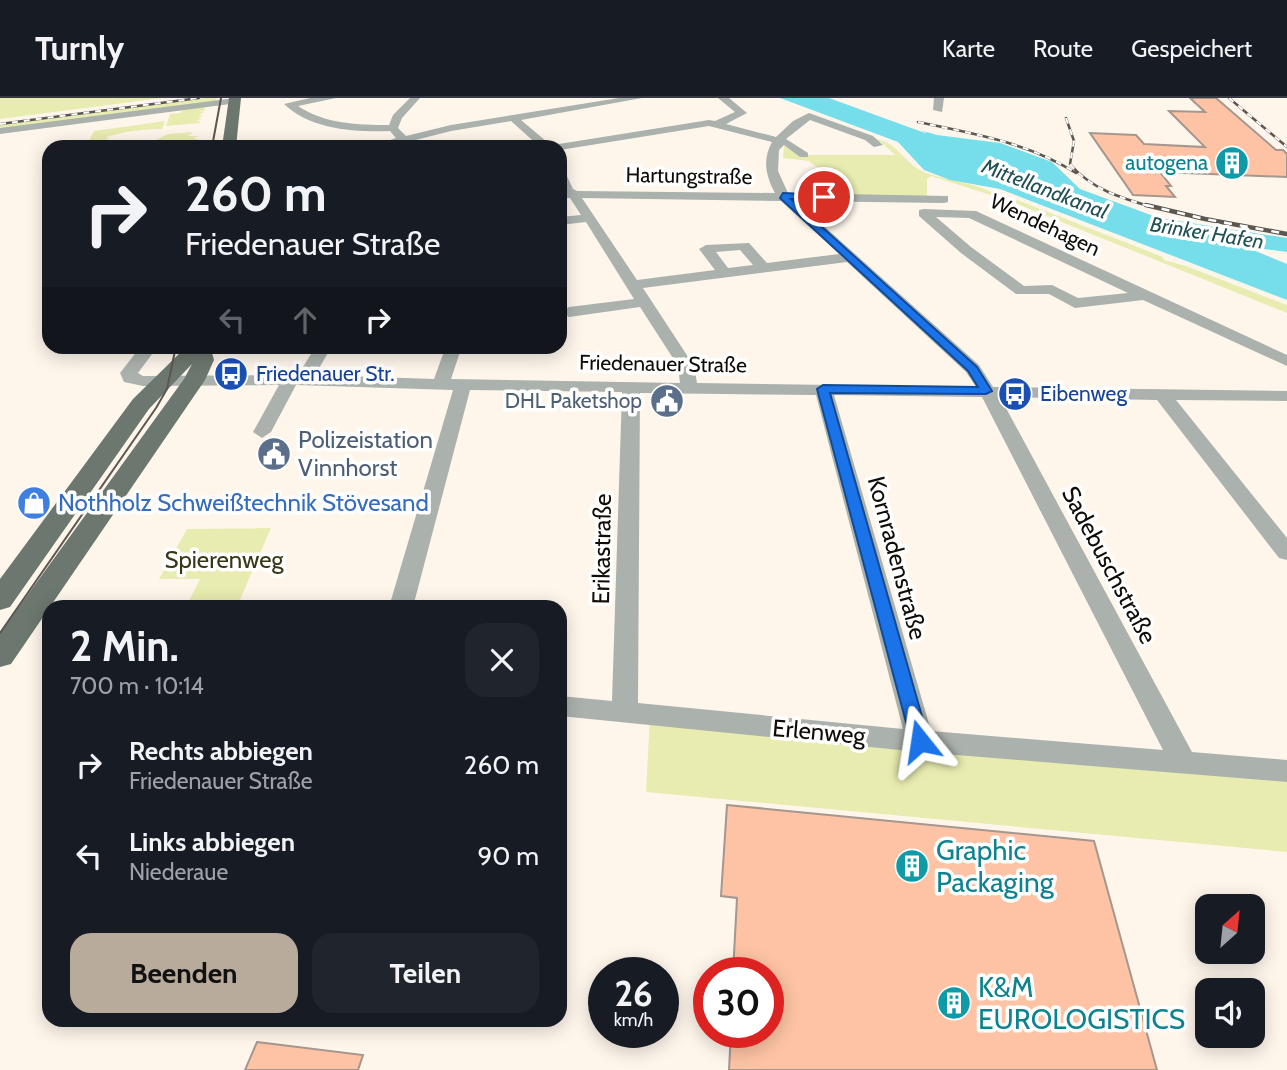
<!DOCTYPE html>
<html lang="de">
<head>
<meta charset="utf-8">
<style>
	body { margin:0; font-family:Cabin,sans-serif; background:#20242c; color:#f1f3f6; height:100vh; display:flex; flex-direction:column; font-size:26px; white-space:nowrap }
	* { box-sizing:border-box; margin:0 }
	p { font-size:23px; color:#9ea1a6 }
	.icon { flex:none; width:38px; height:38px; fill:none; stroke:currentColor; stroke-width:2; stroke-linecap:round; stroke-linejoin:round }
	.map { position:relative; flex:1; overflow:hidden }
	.panel { position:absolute; left:42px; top:502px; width:525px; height:427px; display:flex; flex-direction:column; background:#171b24; border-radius:21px; box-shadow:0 4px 18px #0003 }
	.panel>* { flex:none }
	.top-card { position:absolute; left:42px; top:42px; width:525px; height:214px; border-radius:21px; box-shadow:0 4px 18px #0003; background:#171b24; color:#f1f3f6; overflow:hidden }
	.needle { width:46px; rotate:27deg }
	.buttons { position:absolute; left:1195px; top:796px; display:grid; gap:14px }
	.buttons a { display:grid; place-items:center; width:70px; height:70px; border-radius:14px; background:#171b24; box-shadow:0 4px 18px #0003; font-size:35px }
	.speed { position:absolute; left:588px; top:859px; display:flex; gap:14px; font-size:35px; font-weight:700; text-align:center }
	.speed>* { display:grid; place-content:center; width:91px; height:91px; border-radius:50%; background:#171b24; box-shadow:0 4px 18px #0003; line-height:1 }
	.speed small { font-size:18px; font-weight:400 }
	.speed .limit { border:10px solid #d22; background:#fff; color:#111 }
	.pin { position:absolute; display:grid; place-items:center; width:60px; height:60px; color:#fff; margin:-30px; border:4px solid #fff; border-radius:50%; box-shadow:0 2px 7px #0007 }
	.me { position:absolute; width:77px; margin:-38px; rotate:345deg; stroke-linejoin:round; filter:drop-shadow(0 0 5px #0008) }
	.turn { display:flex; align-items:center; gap:24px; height:147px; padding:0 28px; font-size:32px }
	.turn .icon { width:91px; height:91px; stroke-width:2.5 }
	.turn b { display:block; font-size:49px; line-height:60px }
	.lanes { display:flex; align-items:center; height:66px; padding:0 28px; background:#0003; justify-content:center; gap:35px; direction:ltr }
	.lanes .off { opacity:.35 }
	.round { display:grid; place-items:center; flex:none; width:74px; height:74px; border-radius:21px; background:#20242c }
	.headline { display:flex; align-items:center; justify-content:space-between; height:119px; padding:0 28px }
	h1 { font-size:42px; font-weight:800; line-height:52px }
	.primary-button { display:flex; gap:14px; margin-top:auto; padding:14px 28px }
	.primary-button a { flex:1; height:80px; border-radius:21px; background:#b9ab9b; color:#111; font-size:28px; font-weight:800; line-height:80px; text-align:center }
	.primary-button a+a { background:#20242c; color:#f1f3f6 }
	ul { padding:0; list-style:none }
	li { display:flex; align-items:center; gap:21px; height:91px; padding:0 28px }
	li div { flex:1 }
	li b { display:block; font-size:26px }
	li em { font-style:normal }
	header { display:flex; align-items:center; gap:42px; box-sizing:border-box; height:98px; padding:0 35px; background:#171b24; border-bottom:2px solid #363941 }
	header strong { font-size:33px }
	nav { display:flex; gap:38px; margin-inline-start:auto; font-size:24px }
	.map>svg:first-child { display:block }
	.green { fill:#e8ecb0 }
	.water { fill:#76deeb }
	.building { fill:#fdc3a4; stroke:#a5968e; stroke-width:2 }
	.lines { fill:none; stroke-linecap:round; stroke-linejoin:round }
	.minor-tunnel { stroke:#dad3c9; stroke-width:14; stroke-dasharray:14 7; stroke-linecap:butt }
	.minor { fill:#abb1ad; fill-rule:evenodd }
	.major { fill:#6c776f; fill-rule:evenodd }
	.tram { stroke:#5c5751; stroke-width:2 }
	.rail-far1-casing { stroke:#5c5751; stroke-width:2.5 }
	.rail-casing { stroke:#5c5751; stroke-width:4.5 }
	.rail-far1 { stroke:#fff; stroke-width:2; stroke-dasharray:6; stroke-linecap:butt }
	.rail { stroke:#fff; stroke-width:2.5; stroke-dasharray:8; stroke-linecap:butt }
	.route { fill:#1a73e8; stroke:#114b97; stroke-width:2 }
	.labels { text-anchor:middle; stroke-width:7; stroke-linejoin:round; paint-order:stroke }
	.far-culture-label { font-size:21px; fill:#0d838f; stroke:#fff; text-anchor:end }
	.far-street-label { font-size:21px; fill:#0f0c08; stroke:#fff }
	.far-water-label { font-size:21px; font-style:italic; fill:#215055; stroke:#fff }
	.far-transit-label { font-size:21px; fill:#164399; stroke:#fff; text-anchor:start }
	.far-service-label { font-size:21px; fill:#4e5e75; stroke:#fff; text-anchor:end }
	.service-label { font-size:24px; fill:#4e5e75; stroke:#fff; text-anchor:start }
	.shop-label { font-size:24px; fill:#366cbe; stroke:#fff; text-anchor:start }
	.street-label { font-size:24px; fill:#0f0c08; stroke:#fff }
	.park-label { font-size:24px; fill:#373817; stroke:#fff }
	.near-culture-label { font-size:28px; fill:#0d838f; stroke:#fff; text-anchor:start }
</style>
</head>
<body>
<header>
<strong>Turnly</strong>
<nav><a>Karte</a><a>Route</a><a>Gespeichert</a></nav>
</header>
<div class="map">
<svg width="1287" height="972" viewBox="0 0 1287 972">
	<rect width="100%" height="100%" fill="#fef6eb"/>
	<!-- green -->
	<path class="green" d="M0 0H162L0 21Z
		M205 0H217L215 5 0 33V27Z
		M213 8 205 9 204 13 199 14H204L199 17 203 19H198L202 21 197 22 201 25 166 28 170 16 181 15 182 11Z
		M165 23 162 31C142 31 127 33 106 39L109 41 104 42H122L121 45 125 46 152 44 168 36 193 34 188 38H198L193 41H198L197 44 192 45H197L192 48 196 49H86L94 33Z
		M874 41C898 43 903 65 924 74 942 82 986 86 997 99L931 78 927 81V98H855L809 63 783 60 784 48H789L802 57H895L881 44Z
		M1012 100 1163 159 1164 162 1186 168 1287 207V215L1005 101Z
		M271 430 239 504 188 505 200 481H159L187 431Z
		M650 617 1287 670V754L646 694Z"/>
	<!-- water -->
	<path class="water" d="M780 0H829L925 35H927L920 32 937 37 1000 45 1052 64 1080 91 1159 120 1287 140V154L1264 151 1258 154 1287 166V202L1000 91 950 82 924 72 898 44Z"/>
	<!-- building -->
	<path class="building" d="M1190 0H1216L1276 52H1283L1287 56V79L1160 74 1171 88H1166L1175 99 1133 97 1090 35 1136 37 1144 46 1205 49 1169 13 1205 14Z
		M727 707 1094 743 1157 972H729L731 934H768V875H733L737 800 721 798Z
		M257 944 363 957 358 972H245Z"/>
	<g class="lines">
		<!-- minor-tunnel -->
		<path class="minor-tunnel" d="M46 139H49"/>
		<!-- minor -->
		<path class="minor" d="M235 0 240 3 238 5 0 36V30Z
			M310 0H336L298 8C325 26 358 27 389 27L393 17 410 0H420L402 20 398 30 406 38 451 27 619 0H642L521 22 553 49H540L511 23 451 33 388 49H369L396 40 390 33C355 34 311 32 284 6Z
			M718 0H729L747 15 726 26 776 39 793 23 809 15 873 38 883 47 874 49 865 42 810 22 786 41 808 55V59H800L784 47 779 52 778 73 788 95 948 98V104L944 105 796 103 979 267 993 289 1287 293V303L1176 302 1287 440V462L1279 460 1157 302 1000 299 1192 654 1287 662V684L920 654 560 618V598L612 603 622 294 470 292 413 509H389L453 292 296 287 271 334 262 340 253 334 279 287 143 288 124 284 120 275 141 248H158L138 275 143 278 298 277 316 248H332L315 277 434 281 446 248H462L451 281 680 285 678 268 640 209 569 219 561 214 569 209 634 201 586 124 560 127V119L581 117 570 100H560V72L566 76 573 91 577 93 775 95C766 78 762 62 772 44L709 28 560 52V49H553L559 46 709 22 715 23 735 14ZM582 100 781 103 839 156 767 165 749 145 706 147 699 151 715 172 637 182ZM740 152 753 167 728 170 716 154ZM847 164 966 274 976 289 697 285 694 268 643 190ZM640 295 816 297 903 631 638 605ZM834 297 982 299 1163 652 931 633Z
			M934 0H944L942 14 933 12Z
			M924 111 976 113 1287 257V268L1143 202 1075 210 1049 196H1016L961 155 919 118V112ZM936 119 969 120 1128 195 1078 200 1052 187 1024 188 971 149Z"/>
		<!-- major -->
		<path class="major" d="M229 0H241L236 49H222Z
			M190 248H210L214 262 205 282 11 566 0 569V535L184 281 192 266 149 311 10 509 0 512V481L133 301 181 254Z"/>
		<!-- tram -->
		<path class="tram" d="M212 49 221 0
			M0 535 156 310 167 291 176 248"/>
		<!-- rail-far1 casing -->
		<g class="rail-far1-casing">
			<path id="rail-far1" d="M1229 0 1287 49
				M1066 20 1074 43 1070 66C1091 91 1121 100 1152 109
				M918 24C974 36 1027 44 1076 75
				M0 26 199 0"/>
		</g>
		<!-- rail casing -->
		<g class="rail-casing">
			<path id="rail" d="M1146 107 1205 121 1287 136"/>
		</g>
		<!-- rail-far1 -->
		<use href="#rail-far1" class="rail-far1"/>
		<!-- rail -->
		<use href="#rail" class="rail"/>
	</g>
	<!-- route -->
	<path class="route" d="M783 95 827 97 824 101H791L977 269 992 293 986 296 830 295 929 643 927 649 920 651 913 649 911 643 817 291 823 287 978 289 968 273 780 100Z"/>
	<!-- icons -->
	<defs>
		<g id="building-disc" transform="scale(1.75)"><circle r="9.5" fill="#0f9aa8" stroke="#fff"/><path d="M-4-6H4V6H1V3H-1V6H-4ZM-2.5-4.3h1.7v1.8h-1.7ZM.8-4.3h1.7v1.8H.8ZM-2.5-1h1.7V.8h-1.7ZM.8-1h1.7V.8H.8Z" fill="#fff"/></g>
		<g id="bus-disc" transform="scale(1.75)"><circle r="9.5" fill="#1a4fb4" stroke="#fff"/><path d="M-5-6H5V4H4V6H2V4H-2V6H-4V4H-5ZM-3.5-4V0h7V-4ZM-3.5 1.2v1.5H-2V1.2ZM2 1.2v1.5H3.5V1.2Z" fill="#fff"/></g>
		<g id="civic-disc" transform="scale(1.75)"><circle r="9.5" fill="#5c6f8a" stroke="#fff"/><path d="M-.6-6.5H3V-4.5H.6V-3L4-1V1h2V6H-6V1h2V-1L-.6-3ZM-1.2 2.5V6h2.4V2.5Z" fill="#fff"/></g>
		<g id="shop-disc" transform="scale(1.75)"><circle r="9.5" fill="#3f7fe0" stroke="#fff"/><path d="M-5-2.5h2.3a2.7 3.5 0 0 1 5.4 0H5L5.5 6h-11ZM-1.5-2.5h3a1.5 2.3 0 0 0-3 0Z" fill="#fff"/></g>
	</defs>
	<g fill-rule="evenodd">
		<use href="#building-disc" x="1232" y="65"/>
		<use href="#bus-disc" x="231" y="276"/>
		<use href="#bus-disc" x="1015" y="296"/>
		<use href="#civic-disc" x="667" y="303"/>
		<use href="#civic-disc" x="274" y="356"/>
		<use href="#shop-disc" x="34" y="405"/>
		<use href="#building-disc" x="912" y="768"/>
		<use href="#building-disc" x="954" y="905"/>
	</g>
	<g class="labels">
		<!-- far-culture labels -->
		<g class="far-culture-label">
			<text x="1208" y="72">autogena</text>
		</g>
		<!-- far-street labels -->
		<g class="far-street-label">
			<text transform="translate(689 78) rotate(1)" y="7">Hartungstraße</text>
			<text transform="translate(1045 127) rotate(25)" y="7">Wendehagen</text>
			<text transform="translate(663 266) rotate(1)" y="7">Friedenauer Straße</text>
		</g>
		<!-- far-water labels -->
		<g class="far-water-label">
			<text transform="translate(1045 91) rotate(21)" y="7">Mittellandkanal</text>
			<text transform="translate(1207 135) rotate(9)" y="7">Brinker Hafen</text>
		</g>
		<!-- far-transit labels -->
		<g class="far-transit-label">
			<text x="256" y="283">Friedenauer Str.</text>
			<text x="1040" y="303">Eibenweg</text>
		</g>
		<!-- far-service labels -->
		<g class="far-service-label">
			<text x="642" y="310">DHL Paketshop</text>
		</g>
		<!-- service labels -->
		<g class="service-label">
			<text x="298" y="350">Polizeistation<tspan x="298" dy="28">Vinnhorst</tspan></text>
		</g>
		<!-- shop labels -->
		<g class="shop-label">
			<text x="58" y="413">Nothholz Schweißtechnik Stövesand</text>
		</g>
		<!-- street labels -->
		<g class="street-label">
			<text transform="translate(602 451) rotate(-89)" y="8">Erikastraße</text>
			<text transform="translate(897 460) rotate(75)" y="8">Kornradenstraße</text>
			<text transform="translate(1109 467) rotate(62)" y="8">Sadebuschstraße</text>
			<text transform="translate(819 634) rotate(5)" y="8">Erlenweg</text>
		</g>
		<!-- park labels -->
		<g class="park-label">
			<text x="224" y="470">Spierenweg</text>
		</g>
		<!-- near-culture labels -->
		<g class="near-culture-label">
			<text x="936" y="762">Graphic<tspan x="936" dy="32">Packaging</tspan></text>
			<text x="978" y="899">K&amp;M<tspan x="978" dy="32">EUROLOGISTICS</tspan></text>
		</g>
	</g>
</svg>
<div class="buttons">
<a><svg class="needle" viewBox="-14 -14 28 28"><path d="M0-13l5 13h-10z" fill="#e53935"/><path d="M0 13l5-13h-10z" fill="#9ea1a6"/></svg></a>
<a><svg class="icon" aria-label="sound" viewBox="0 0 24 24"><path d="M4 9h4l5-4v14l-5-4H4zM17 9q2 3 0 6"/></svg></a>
</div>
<div class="speed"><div>26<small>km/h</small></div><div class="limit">30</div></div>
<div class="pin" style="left:824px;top:99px;background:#d93025"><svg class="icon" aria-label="arrive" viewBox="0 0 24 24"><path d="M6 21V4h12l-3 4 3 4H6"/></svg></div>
<svg class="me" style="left:920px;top:643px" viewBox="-20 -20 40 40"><path d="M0-17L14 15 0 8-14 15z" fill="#1a73e8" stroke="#fff" stroke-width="4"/></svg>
<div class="top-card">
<div class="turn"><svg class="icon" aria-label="right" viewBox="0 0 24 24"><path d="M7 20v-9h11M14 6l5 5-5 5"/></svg><div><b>260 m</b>Friedenauer Straße</div></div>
<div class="lanes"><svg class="icon off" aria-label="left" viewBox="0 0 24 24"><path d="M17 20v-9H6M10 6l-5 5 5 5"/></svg><svg class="icon off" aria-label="ahead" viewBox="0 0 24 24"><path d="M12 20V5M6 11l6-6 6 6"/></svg><svg class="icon" aria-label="right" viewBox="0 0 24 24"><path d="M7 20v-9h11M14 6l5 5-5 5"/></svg></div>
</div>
<section class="panel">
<div class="headline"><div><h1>2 Min.</h1><p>700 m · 10:14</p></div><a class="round"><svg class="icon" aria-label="close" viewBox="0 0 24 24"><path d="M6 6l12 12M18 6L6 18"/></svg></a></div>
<ul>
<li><svg class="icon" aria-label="right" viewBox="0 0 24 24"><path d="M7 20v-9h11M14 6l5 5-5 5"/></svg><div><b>Rechts abbiegen</b><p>Friedenauer Straße</p></div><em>260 m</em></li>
<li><svg class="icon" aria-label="left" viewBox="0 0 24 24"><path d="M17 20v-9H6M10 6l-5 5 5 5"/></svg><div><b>Links abbiegen</b><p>Niederaue</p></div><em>90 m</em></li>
</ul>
<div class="primary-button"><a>Beenden</a><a>Teilen</a></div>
</section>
</div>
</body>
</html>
